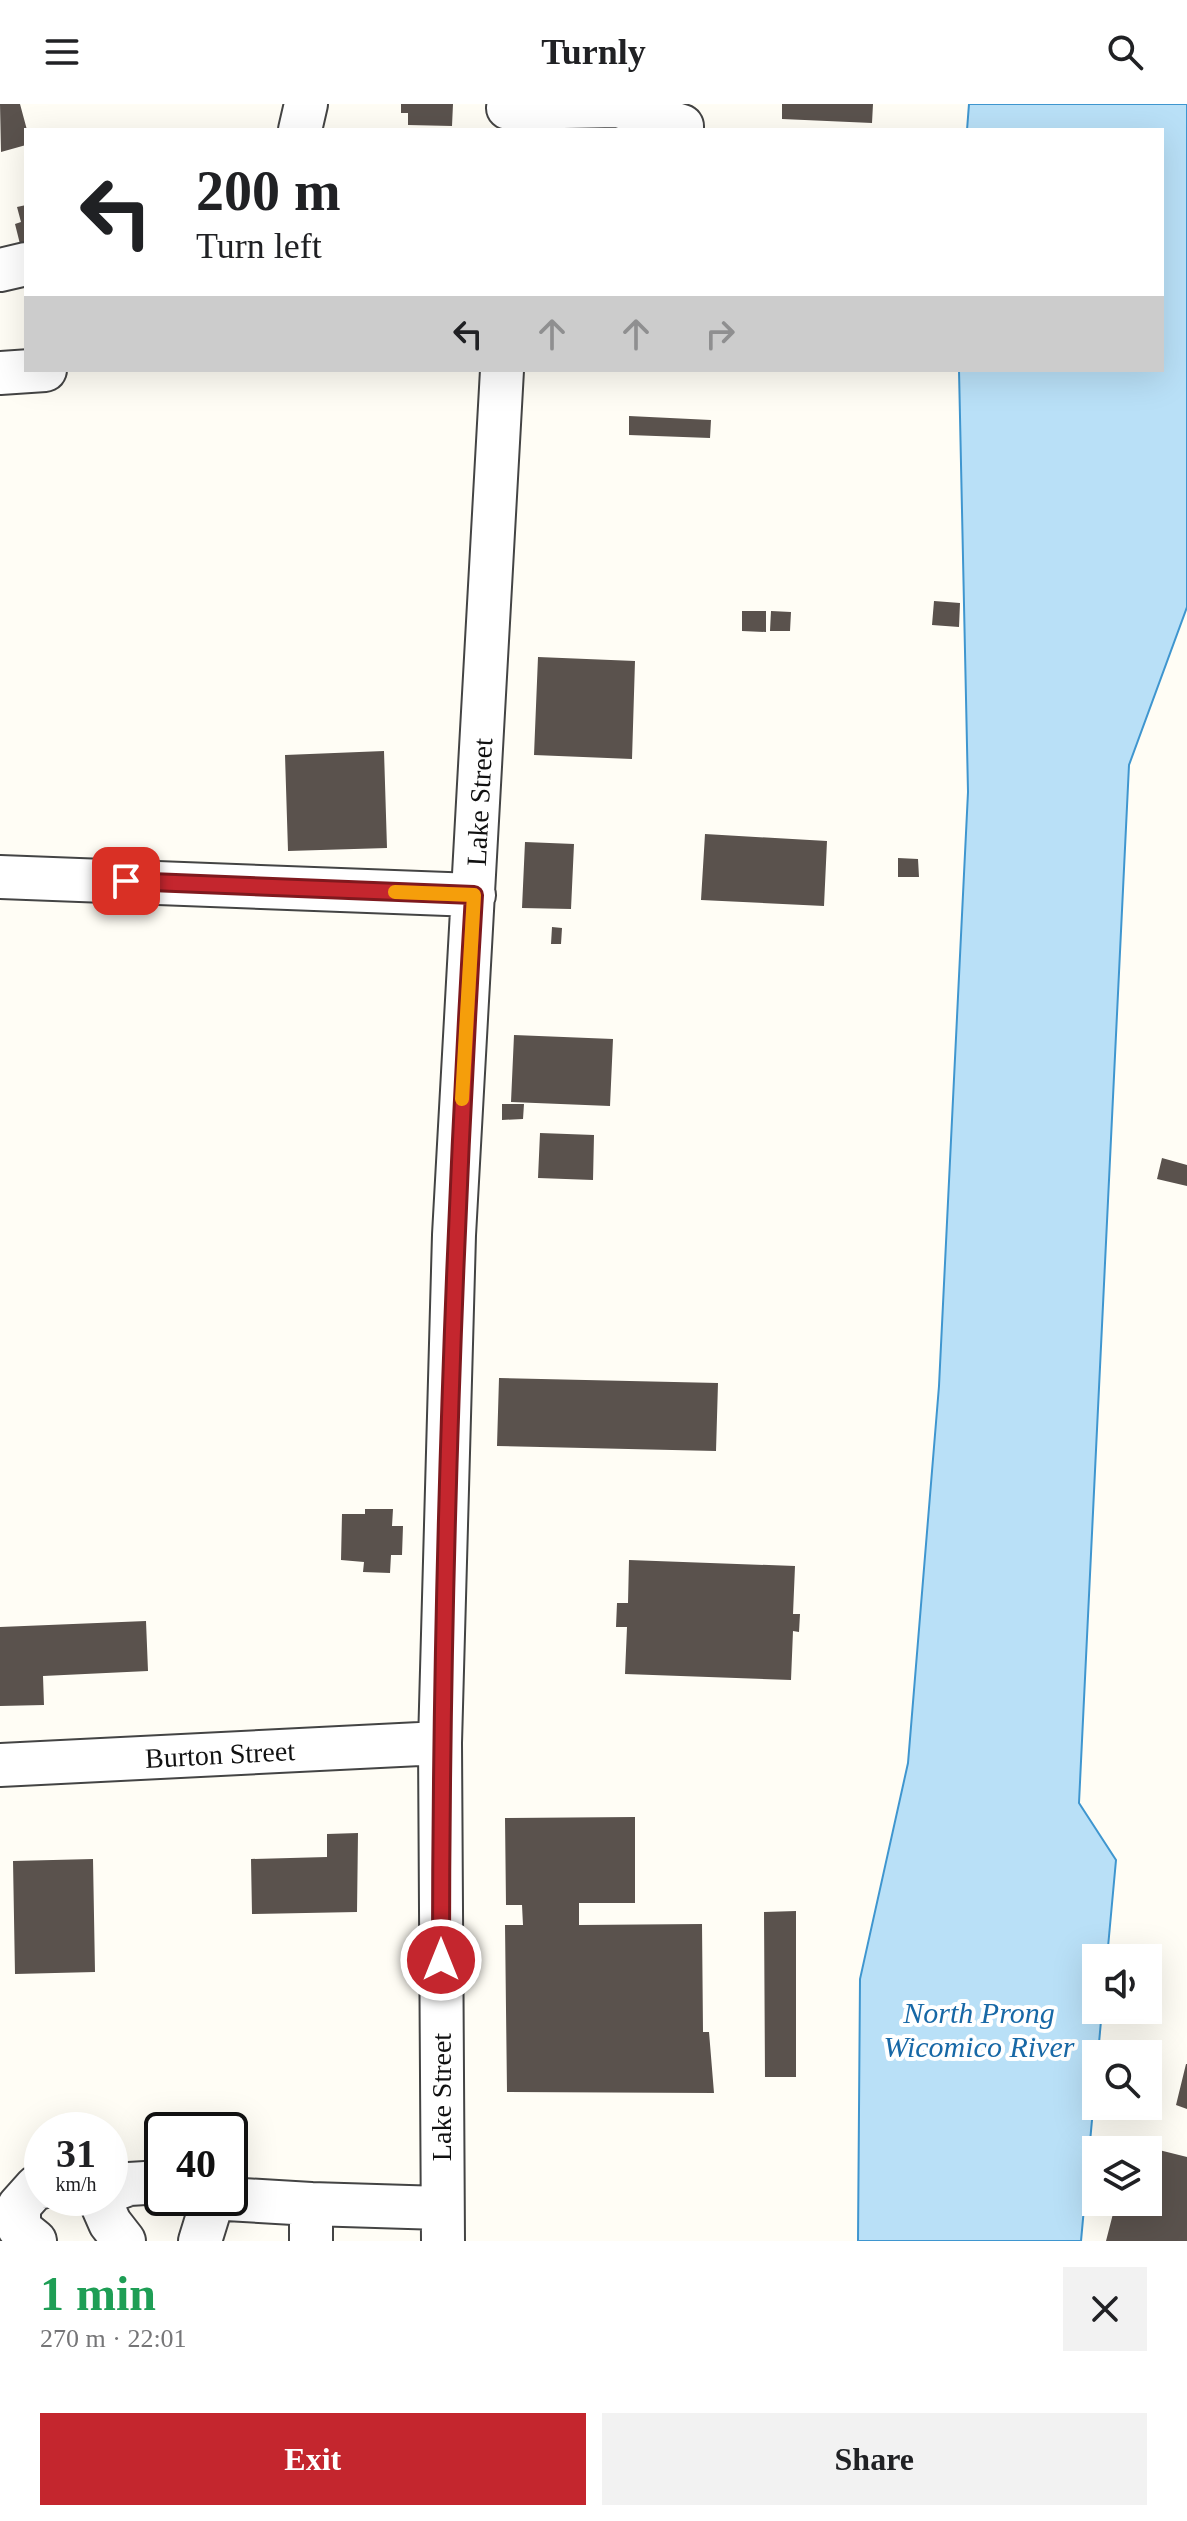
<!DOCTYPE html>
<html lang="en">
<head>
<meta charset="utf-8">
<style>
	body { margin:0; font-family:"Times New Roman",serif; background:#f2f2f2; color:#202124; height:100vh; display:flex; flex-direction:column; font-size:30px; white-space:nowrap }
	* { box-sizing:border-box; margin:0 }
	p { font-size:26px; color:#757577 }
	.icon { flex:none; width:44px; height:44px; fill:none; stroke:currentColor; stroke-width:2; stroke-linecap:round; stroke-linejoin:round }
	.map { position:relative; height:2137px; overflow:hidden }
	.sheet { display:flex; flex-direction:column; background:#fff; flex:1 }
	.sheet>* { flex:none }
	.guide { position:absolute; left:24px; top:24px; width:1140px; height:244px; border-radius:0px; box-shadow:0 8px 32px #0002; background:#fff; color:#202124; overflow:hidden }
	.fabs { position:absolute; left:1082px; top:1840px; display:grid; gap:16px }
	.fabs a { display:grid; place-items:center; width:80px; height:80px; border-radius:0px; background:#fff; box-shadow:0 8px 32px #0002; font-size:40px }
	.speed { position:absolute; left:24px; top:2008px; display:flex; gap:16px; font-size:40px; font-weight:700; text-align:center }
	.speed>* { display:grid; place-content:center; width:104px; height:104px; border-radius:50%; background:#fff; box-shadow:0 8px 32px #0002; line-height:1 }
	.speed small { font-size:20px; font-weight:400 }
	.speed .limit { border:4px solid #111; border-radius:12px; background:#fff; color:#111 }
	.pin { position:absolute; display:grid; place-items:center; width:68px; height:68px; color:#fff; margin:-34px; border-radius:16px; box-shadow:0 4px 12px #0006 }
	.me { position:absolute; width:88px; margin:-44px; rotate:0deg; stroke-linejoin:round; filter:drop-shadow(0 0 6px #0008) }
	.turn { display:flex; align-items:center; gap:28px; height:168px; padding:0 40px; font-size:36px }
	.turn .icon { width:104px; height:104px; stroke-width:2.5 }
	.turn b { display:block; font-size:56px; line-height:68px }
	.lanes { display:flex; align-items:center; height:76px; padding:0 40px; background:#0003; justify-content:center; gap:40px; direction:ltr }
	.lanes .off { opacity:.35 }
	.round { display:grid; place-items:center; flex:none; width:84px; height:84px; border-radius:0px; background:#f2f2f2 }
	.headline { display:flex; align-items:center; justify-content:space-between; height:136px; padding:0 40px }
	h1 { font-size:48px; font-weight:600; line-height:60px; color:#1e9e55 }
	.cta { display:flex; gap:16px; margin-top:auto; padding:16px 40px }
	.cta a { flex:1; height:92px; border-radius:0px; background:#c4262e; color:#fff; font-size:32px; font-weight:600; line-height:92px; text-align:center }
	.cta a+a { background:#f2f2f2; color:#202124 }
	header { display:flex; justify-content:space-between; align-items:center; height:104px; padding:0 40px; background:#fff; font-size:36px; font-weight:600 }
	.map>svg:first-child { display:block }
	.water { fill:#b9e0f7; stroke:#3f96cf; stroke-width:2 }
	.building { fill:#5a524d }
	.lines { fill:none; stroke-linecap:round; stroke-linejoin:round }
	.minor-casing { stroke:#444; stroke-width:46 }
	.minor { stroke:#fff; stroke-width:42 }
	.route-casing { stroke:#7f191e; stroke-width:20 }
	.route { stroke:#c4262e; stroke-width:14 }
	.slow { stroke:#f59e0b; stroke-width:14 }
	.labels { text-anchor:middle; stroke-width:8; stroke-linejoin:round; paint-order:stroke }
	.street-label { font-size:28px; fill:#111; stroke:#fff }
	.water-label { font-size:30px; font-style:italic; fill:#1768a6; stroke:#fff }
</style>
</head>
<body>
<header><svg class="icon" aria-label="menu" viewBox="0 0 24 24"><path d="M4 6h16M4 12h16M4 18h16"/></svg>Turnly<svg class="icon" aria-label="search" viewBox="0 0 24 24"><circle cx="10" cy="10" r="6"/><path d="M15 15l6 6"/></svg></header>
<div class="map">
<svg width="1187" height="2137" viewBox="0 0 1187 2137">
	<rect width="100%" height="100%" fill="#fffdf5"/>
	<!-- water -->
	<path class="water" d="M969 0H1187V503L1129 661 1079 1699 1116 1756 1107 1854H1096V1906H1102L1081 2137H858L860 1875 908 1659 939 1282 968 688 959 266H1162V26H967Z"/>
	<!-- building -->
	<path class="building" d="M0 0H20L27 26 26 41 1 48Z
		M401 0H453L452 22 408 21V9H401Z
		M782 0H873L872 19 782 15Z
		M26 101V147L22 148 15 120 21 118 17 103Z
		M629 312 711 316 710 334 629 331Z
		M934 497 960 499 959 523 932 521Z
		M742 507H766V528L742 527Z
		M771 507 791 508 790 527H770Z
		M538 553 635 557 632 655 534 651Z
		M384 647 387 744 288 747 285 651Z
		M705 730 827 737 824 802 701 796Z
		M525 738 574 740 571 805 522 804Z
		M898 754 918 755 919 773H898Z
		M552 823 562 824 561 840H551Z
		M514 931 613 935 610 1002 511 998Z
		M502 1000H524L523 1015 502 1016Z
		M540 1029 594 1031 593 1076 538 1074Z
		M1162 1054 1187 1061V1082L1157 1075Z
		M499 1274 718 1279 716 1347 497 1342Z
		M365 1405H393L392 1422H403L402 1451H391L390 1469 363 1468 364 1458 341 1456 342 1410H365Z
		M629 1456 795 1462 793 1510H800L799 1528 793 1527 791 1576 625 1570 627 1523H616L617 1499H628Z
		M146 1517 148 1567 43 1572 44 1601 0 1602V1523Z
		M635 1713V1799H579V1821L702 1820 703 1928H709L714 1989 507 1988 505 1821H523L522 1801H506L505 1714Z
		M358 1729 357 1808 252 1810 251 1755 327 1753V1730Z
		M93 1755 95 1868 15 1870 13 1757Z
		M796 1807V1973H765L764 1808Z
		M1186 1960H1187V2005L1176 2001Z
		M1131 2039 1187 2053V2137H1106L1116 2098H1148V2046H1129Z"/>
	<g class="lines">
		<!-- minor casing -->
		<g class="minor-casing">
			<path id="minor" d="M508 4 618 2 682 22V26
				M300 26 306 0
				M0 166 26 160
				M0 269 45 266
				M0 773 474 791
				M0 1661 440 1639
				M110 2087 129 2080 162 2078
				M99 2094 110 2119 124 2137
				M209 2094 311 2100
				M35 2137 19 2124V2102L36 2083H42
				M200 2137 213 2095
				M311 2137V2100L441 2104
				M443 2137 440 1639 454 1131 502 266"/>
		</g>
		<!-- minor -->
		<use href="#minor" class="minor"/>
	</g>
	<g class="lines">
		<!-- route casing -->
		<g class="route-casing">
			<path id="route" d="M126 777 474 791C453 1146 441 1501 441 1856"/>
		</g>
		<!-- route -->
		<use href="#route" class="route"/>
		<!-- slow -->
		<path class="slow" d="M395 788 474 791 462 995"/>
	</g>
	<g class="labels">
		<!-- street labels -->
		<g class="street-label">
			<text transform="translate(479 698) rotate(-87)" y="10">Lake Street</text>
			<text transform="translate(220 1650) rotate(-3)" y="10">Burton Street</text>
			<text transform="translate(441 1993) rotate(-90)" y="10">Lake Street</text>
		</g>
		<!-- water labels -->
		<g class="water-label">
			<text x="979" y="1919">North Prong<tspan x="979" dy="34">Wicomico River</tspan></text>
		</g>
	</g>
</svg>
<div class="fabs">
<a><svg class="icon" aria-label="sound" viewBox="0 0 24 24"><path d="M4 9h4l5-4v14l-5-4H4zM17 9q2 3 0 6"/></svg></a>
<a><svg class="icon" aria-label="search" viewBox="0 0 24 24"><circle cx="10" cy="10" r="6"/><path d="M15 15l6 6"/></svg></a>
<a><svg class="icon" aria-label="layers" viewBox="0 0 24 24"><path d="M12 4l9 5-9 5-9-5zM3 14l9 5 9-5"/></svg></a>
</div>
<div class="speed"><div>31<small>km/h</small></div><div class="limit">40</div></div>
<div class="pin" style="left:126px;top:777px;background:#d93025"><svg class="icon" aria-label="arrive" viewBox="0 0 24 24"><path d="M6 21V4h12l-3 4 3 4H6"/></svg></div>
<svg class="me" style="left:441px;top:1856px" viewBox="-20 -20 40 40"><circle r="17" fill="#c4262e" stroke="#fff" stroke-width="3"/><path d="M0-11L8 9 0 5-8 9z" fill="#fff"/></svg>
<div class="guide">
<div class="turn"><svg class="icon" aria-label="left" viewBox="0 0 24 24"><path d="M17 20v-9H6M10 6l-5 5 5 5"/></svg><div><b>200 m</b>Turn left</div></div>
<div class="lanes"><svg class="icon" aria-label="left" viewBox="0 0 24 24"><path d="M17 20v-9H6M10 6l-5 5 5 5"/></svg><svg class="icon off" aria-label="ahead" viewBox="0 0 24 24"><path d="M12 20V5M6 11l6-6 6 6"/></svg><svg class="icon off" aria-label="ahead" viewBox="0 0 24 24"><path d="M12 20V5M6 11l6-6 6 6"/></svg><svg class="icon off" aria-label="right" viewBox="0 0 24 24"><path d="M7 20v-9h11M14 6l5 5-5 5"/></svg></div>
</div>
</div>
<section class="sheet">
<div class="headline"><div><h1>1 min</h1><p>270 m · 22:01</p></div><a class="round"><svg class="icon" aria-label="close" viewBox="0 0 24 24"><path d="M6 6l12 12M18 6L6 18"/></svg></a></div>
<div class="cta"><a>Exit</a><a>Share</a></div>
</section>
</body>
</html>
